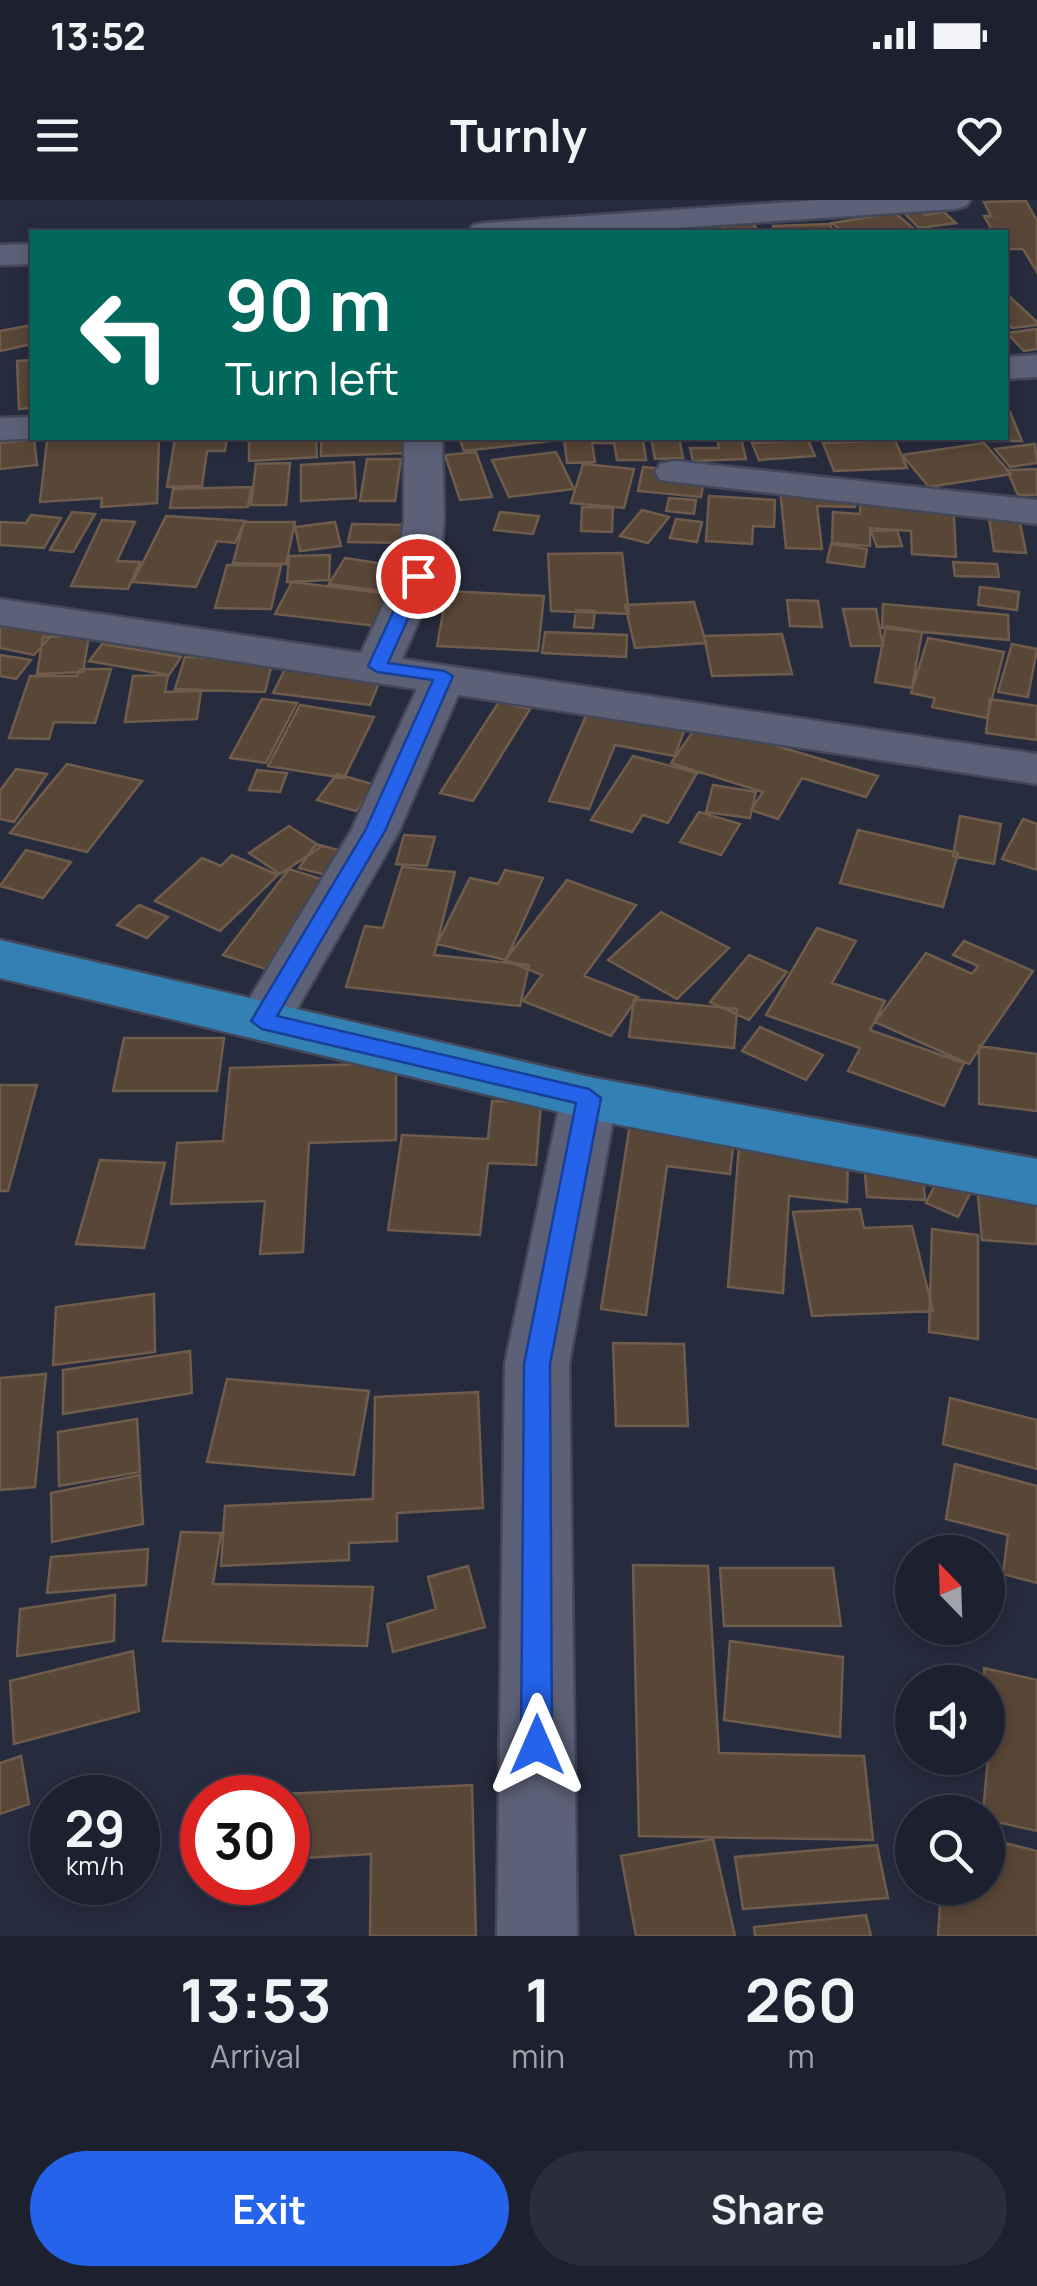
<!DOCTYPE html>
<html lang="en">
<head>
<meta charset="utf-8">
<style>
	body { margin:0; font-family:Manrope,sans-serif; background:#2a2d3a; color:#f1f3f6; height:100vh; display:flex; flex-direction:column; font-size:38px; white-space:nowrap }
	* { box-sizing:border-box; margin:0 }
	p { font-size:32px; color:#a0a3aa }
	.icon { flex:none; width:55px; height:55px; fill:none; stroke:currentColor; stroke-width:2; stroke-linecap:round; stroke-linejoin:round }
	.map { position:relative; height:1736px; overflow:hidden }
	.panel { display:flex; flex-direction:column; background:#1d202e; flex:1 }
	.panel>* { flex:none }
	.hud { position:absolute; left:30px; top:30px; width:978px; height:210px; border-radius:0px; box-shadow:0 5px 15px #0003,0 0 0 2px #3b3e4a; background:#00695c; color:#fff; overflow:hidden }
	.needle { width:65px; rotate:337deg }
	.fabs { position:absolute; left:895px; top:1335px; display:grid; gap:20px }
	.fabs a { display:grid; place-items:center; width:110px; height:110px; border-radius:50%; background:#1d202e; box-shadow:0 5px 15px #0003,0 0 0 2px #3b3e4a; font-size:50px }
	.speed { position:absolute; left:30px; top:1575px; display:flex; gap:20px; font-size:50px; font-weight:700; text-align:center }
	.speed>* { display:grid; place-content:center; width:130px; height:130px; border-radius:50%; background:#1d202e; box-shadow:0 5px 15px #0003,0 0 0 2px #3b3e4a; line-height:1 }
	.speed small { font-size:25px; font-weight:400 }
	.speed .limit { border:15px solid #d22; background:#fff; color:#111 }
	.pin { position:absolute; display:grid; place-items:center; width:85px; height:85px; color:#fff; margin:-42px; border:5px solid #fff; border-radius:50%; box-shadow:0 2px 10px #0007 }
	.me { position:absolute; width:110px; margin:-55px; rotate:0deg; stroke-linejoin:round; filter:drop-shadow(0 0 8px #0008) }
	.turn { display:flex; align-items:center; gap:35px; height:210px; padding:0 30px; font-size:45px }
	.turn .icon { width:130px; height:130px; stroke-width:2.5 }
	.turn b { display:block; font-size:70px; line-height:85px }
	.eta { display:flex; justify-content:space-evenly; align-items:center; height:170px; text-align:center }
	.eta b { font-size:60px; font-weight:700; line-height:70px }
	.primary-button { display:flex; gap:20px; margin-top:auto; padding:20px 30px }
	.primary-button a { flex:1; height:115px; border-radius:60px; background:#2563eb; color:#fff; font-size:40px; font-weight:700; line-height:115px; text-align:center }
	.primary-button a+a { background:#2a2d3a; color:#f1f3f6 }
	.status { display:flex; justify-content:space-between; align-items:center; height:70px; padding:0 50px; background:#1d202e; direction:ltr }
	.status svg { height:28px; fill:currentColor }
	header { display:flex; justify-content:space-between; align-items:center; height:130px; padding:0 30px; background:#1d202e; font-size:45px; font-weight:700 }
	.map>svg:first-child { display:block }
	.building { fill:#584636; stroke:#6f5c4b; stroke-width:2.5 }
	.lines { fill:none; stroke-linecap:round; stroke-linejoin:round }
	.minor-casing { stroke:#444757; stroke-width:5 }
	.major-casing { stroke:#444757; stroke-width:5 }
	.minor { fill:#5c6177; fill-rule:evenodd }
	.major { fill:#3381b4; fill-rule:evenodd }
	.route { fill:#2563eb; stroke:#184099; stroke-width:2.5 }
</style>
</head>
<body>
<div class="status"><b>13:52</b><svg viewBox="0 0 49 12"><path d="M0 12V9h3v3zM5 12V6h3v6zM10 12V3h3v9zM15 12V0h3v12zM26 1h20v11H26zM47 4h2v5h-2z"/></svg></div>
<header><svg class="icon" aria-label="menu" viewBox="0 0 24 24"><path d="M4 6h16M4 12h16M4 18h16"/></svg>Turnly<svg class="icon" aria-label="heart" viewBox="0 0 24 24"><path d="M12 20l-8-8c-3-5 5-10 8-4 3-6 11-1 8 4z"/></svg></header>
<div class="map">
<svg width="1037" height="1736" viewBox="0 0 1037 1736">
	<rect width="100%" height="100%" fill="#272b3e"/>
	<!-- building -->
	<path class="building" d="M1026 1 1037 21V72L1023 49H1005V32H993L984 16H991L984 2Z
		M917 7 925 15 944 12 956 23 919 28 900 9Z
		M895 13 914 29 843 32 832 23Z
		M744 15 760 32H729L717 19Z
		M719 22 727 32H627Z
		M830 24 833 32H775L773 26Z
		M1009 96 1037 122V125L1012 128 1005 121V97Z
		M32 125V144L0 151V131Z
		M1037 129V149L1024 151 1007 133Z
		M32 160V208L19 209 17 161Z
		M1005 212H1010L1022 241H989L988 238H1005Z
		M112 238H159L157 303 101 307 102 298 40 302 47 241Z
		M175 238H227L225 251H207L202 286 167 287Z
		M249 238H316L317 257 249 261Z
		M321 238H410V253L321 256Z
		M459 238H549L551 241 464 251Z
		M564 238 643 239 646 260H617L614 243H592L595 262 567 263Z
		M651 238H679L683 258 655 259Z
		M717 238H741L746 259 693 261 690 248H719Z
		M34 239 37 265 0 269V243Z
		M808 240 815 256 759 260 752 243Z
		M895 240 907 268 834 271 823 243Z
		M984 243 1011 274 929 287 902 255Z
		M1035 244 1037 263 1010 267 995 249Z
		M476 252 492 297 460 300 445 255Z
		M556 252 574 289 509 297 492 260Z
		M367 259H401L395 301H360Z
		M354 262 356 298 301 301V265Z
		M290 263 286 305H251L256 264Z
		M583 264 634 269 624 308 571 303Z
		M643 267 705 273 701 297 638 291Z
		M1037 269V295H1018L1007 270Z
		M779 280 851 281 855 307 817 306 822 349 786 348Z
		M251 287 248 307 170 308 173 289Z
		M861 290 953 297 956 357 912 354 911 331 870 328V346L832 343 833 312 860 314Z
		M709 296 775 300 774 327 753 326 752 344 706 341Z
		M669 298 696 300 694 314 666 311Z
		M987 305 1017 307 1026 353 994 351Z
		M582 307 613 308 612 332 581 331Z
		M642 310 669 317 648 343 620 336Z
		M72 312 95 314 73 352 50 350Z
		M500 312 539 316 533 334 494 330Z
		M31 315 61 318 44 348 0 345V322L26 323Z
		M166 316 245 321 235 343 217 341 196 387 133 382Z
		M676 319 702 322 697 342 670 338Z
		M102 320 135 322 117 361 140 362 128 389 71 386Z
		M244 322H295L286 364 233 363Z
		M335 322 341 346 300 351 295 327Z
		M352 324 413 325 410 343 348 342Z
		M897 330 902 346 877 347 871 331Z
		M831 344 867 349 864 367 827 362Z
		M622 353 629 414 551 411 548 354Z
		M330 355 329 380 287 382 289 356Z
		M345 358 403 367 389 392 329 384Z
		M953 362 997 364 999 377 955 376Z
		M227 365 281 366 271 409 215 408Z
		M292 382 390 394 376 426 275 414Z
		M980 387 1019 392 1017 410 978 405Z
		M447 391 544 396 538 451 437 446Z
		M787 400 818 401 822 427 790 426Z
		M694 402 706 443 635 448 625 405Z
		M883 404 1008 415 1009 440 882 428Z
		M843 409H876L883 446H851Z
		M576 410 595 411 593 428 574 427Z
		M0 423 53 434 34 455 0 448Z
		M886 426 922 432 912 488 875 482Z
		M545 432 627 435 626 457 542 453Z
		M782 434 792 474 712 476 704 436Z
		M89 435 83 472 37 474 43 437Z
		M928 438 1004 452 987 518 932 507 935 498 911 493Z
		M102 444 181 457 169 475 89 461Z
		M1012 444 1037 449 1028 497 998 492Z
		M0 455 31 460 16 479 0 476Z
		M185 457 273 460 265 492 175 489Z
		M286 467 381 478 370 505 273 493Z
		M80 469H111L95 523 54 522 49 539 9 538 30 476H77Z
		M168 475 165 492 201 491 197 519 125 522 133 476Z
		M262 499 297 503 266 563 230 558Z
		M990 499 1037 506V540L986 533Z
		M499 502 530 509 473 601 440 593Z
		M300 505 374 517 344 578 268 566Z
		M588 511 685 528 675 556 615 545 589 609 549 601Z
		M699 523 878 576 866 597 802 578 778 619 751 610 763 592 671 563Z
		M633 556 697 573 668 623 643 615 632 632 591 620Z
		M67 564 142 581 87 652 10 633Z
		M16 569 47 574 14 622 0 619V591Z
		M257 570 287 573 280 592 249 590Z
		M337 574 375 585 356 611 317 600Z
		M713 585 756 592 750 618 706 612Z
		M699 612 740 624 721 655 680 642Z
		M960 616 1001 624 994 664 953 656Z
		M1023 619 1037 624V670L1002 659Z
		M289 626 321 647 280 674 249 653Z
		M858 630 958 653 943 707 840 683Z
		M404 635 435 637 427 666 396 664Z
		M316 644 353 654 337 678 299 668Z
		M26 650 71 662 43 698 0 686Z
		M232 655 278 675 220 731 155 701 202 658 221 666Z
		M402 667 455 672 434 755 529 765 520 806 346 787 365 726 383 728Z
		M289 669 330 682 266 769 223 755Z
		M505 670 543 678 506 760 437 744 470 678 498 684Z
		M567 680 636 705 584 776 638 797 611 836 523 801 542 775 505 760Z
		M139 705 168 717 147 738 117 725Z
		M661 712 729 748 677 799 608 760Z
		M817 728 856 741 832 783 885 801 870 830 964 863 944 906 848 871 860 848 766 815Z
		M964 741 1033 771 969 864 875 822 926 753 972 774 978 766 953 755Z
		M749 755 787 772 749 820 710 802Z
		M634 799 737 809 734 848 629 837Z
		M760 827 823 855 806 880 742 851Z
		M124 838H224L217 891H113Z
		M979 846 1037 854V911L979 904Z
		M396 863V940L309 943 303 1052 260 1054 265 1001 171 1004 177 943 223 941 230 868Z
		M0 885H37L8 991H0Z
		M492 901 541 903 536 965 488 963 480 1035 388 1030 402 935 488 939Z
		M630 924 734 937 730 974 667 966 646 1115 601 1109Z
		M739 946 848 958 847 1002 789 996 783 1093 728 1087Z
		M100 960 165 963 144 1048 76 1044Z
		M864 963 922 966 925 1000 867 997Z
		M939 977 972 990 958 1017 926 1003Z
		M978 996 1037 1001V1044L982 1040Z
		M860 1009 864 1028 912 1026 933 1111 812 1116 793 1012Z
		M932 1029 978 1035V1139L929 1132Z
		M154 1094 155 1152 53 1165 56 1107Z
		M613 1143 684 1144 688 1226H616Z
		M190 1151 192 1193 63 1214V1170Z
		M46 1174 35 1287 0 1290V1178Z
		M227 1179 369 1191 354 1275 207 1262Z
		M478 1192 483 1308 397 1313V1341L349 1343V1360L221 1366 225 1306 373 1299 375 1197Z
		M950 1198 1037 1220V1269L943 1244Z
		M137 1219 140 1272 59 1286 58 1232Z
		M955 1264 1037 1286V1383L1003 1374 1008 1335 946 1319Z
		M140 1275 143 1324 52 1342 51 1293Z
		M181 1332 221 1333 213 1384 373 1387 367 1446 163 1441Z
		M148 1349 146 1385 47 1393 51 1357Z
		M633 1365 708 1366 719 1553 864 1556 873 1640 639 1636Z
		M468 1366 485 1427 393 1452 387 1424 436 1409 428 1377Z
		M720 1368H833L841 1426H724Z
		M115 1395 114 1441 17 1456 20 1409Z
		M730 1441 843 1457 840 1537 724 1520Z
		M133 1451 139 1511 14 1544 10 1481Z
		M984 1468 1037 1480V1631L988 1620V1612H983L988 1558Z
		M21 1556 29 1604 0 1614V1563Z
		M472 1585 476 1736H370L371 1654 288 1659V1598L282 1594Z
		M713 1639 735 1736H636L621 1656Z
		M988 1639 1037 1651V1736H938L941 1688H988Z
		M877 1645 888 1698 743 1709 735 1657Z
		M866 1715 871 1736H755L754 1727Z"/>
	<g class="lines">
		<!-- minor casing -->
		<g class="minor-casing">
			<path id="minor" d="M819 0H970L966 6 955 9 615 32H468L473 25 484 23Z
				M32 44V64L0 65V45Z
				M1037 155V177L1005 179V157Z
				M32 217V238H38L0 240V218Z
				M404 238H442L444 319 439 375 402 459 1037 554V584L458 495 399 631 282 835 263 841 244 835 236 821 351 631 417 489 0 425V399L361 453 397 375 404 319Z
				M674 261 1037 300V324L660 280 655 272 660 264Z
				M589 877 609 883 617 898 569 1164 577 1736H497L505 1164 561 898 569 883Z"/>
		</g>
		<!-- major casing -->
		<g class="major-casing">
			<path id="major" d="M0 740 589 877 1037 959V1005L589 919 0 778Z"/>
		</g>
		<!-- minor -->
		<use href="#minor" class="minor"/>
		<!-- major -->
		<use href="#major" class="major"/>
	</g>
	<!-- route -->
	<path class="route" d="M418 370 427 376 388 463 444 471 453 476 385 631 277 816 589 889 601 898 550 1164 552 1545 548 1556 537 1561 526 1556 521 1545 524 1164 576 903 262 829 251 821 365 631 433 480 377 472 368 466 410 376Z"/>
</svg>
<div class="fabs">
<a><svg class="needle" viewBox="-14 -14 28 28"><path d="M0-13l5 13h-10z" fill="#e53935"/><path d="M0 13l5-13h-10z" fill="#a0a3aa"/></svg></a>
<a><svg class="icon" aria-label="sound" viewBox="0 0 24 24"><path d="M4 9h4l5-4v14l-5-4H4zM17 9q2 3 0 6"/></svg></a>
<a><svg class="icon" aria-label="search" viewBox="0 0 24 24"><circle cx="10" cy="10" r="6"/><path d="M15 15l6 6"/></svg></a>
</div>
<div class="speed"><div>29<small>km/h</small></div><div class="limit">30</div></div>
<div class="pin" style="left:418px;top:376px;background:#d93025"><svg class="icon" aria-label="arrive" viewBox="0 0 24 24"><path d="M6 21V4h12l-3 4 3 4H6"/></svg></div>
<svg class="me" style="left:537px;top:1545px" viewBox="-20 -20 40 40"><path d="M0-17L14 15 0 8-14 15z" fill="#2563eb" stroke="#fff" stroke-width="4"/></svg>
<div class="hud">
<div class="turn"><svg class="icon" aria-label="left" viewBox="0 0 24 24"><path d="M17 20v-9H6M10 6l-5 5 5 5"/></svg><div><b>90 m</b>Turn left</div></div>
</div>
</div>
<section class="panel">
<div class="eta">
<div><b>13:53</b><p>Arrival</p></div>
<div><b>1</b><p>min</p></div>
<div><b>260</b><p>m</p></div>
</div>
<div class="primary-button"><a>Exit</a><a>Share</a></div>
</section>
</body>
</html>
